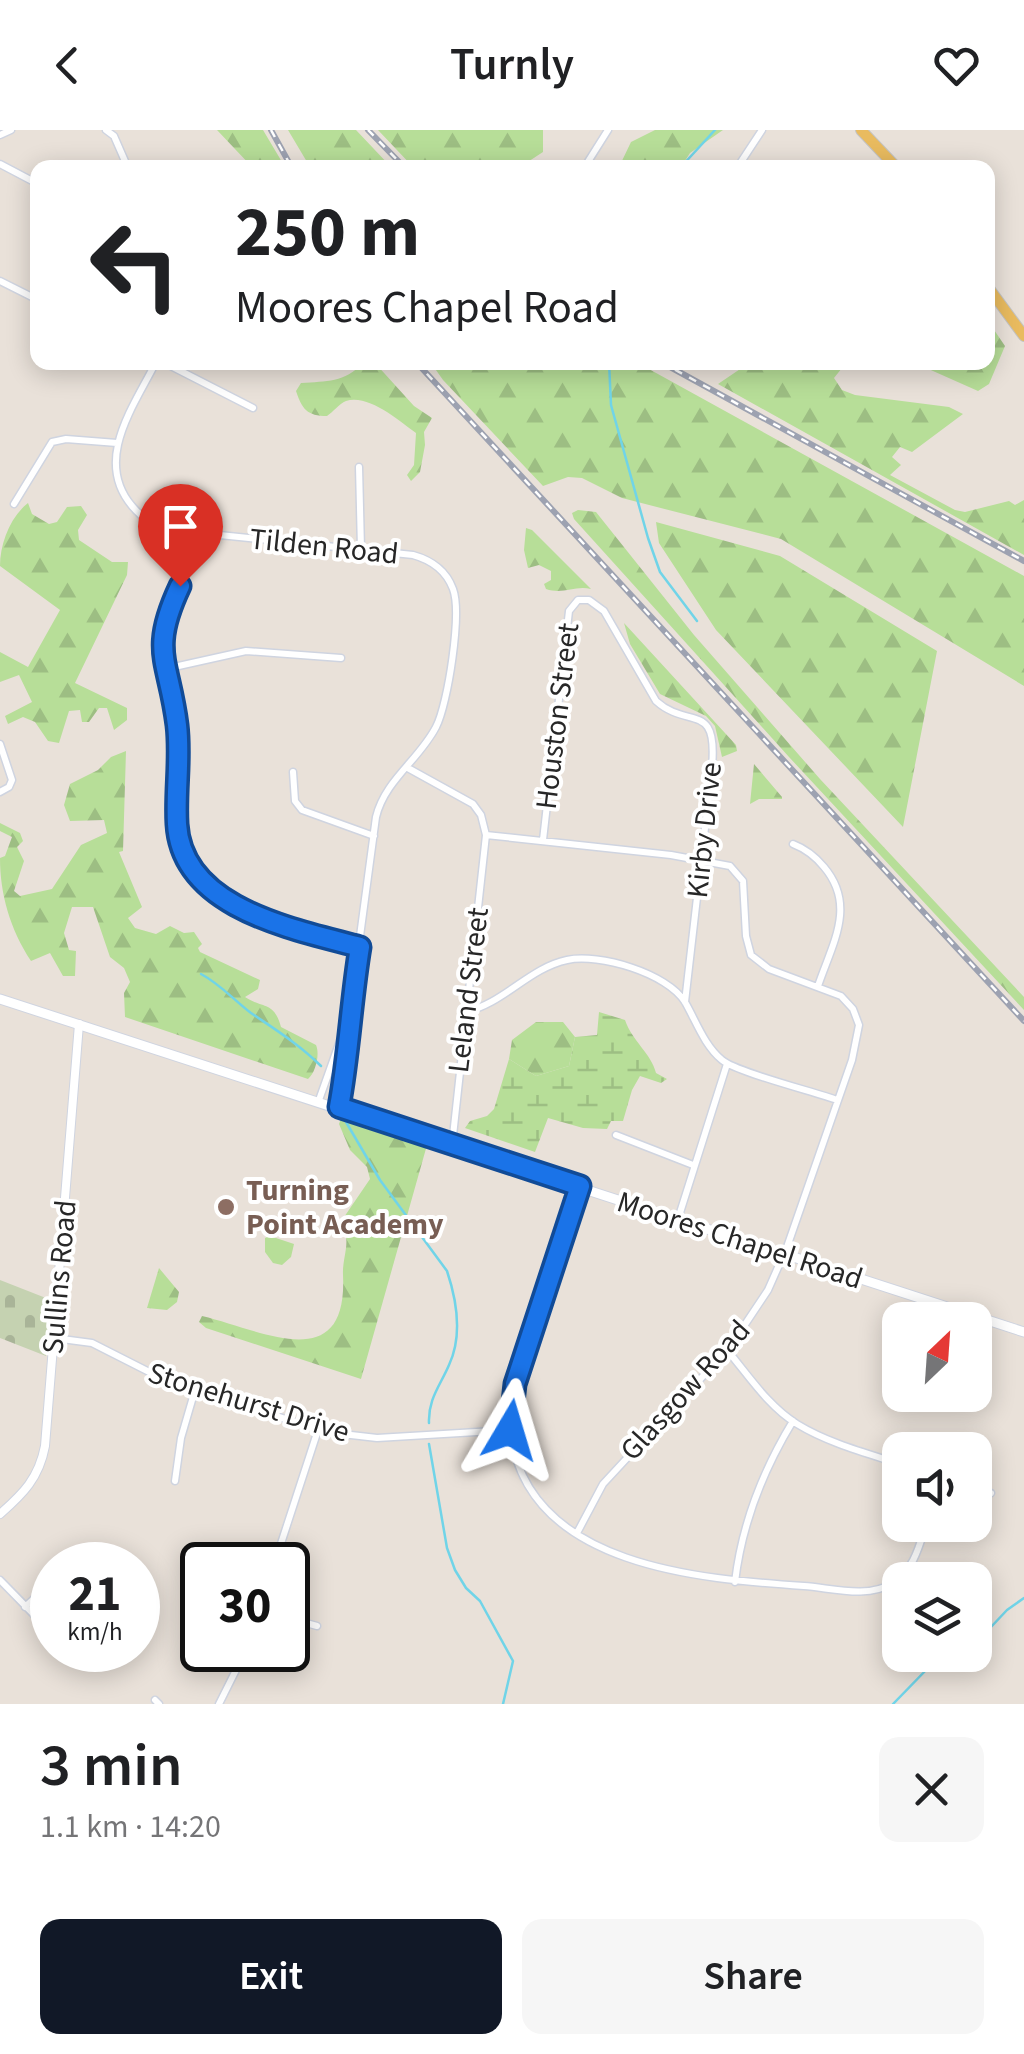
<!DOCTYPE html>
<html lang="en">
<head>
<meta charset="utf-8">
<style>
	body { margin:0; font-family:"Source Sans 3",sans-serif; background:#f6f6f6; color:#202124; height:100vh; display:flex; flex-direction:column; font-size:38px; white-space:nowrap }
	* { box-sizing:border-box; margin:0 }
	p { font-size:32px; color:#757577 }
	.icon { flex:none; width:55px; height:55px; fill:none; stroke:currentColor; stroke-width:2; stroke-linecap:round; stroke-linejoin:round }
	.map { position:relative; height:1574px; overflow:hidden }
	.side { display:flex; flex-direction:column; background:#fff; flex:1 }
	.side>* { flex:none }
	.guide { position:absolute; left:30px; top:30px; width:965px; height:210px; border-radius:20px; box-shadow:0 5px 25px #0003; background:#fff; color:#202124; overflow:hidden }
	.needle { width:65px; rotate:25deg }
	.controls { position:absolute; left:882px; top:1172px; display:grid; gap:20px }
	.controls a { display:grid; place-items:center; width:110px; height:110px; border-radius:20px; background:#fff; box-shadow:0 5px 25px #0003; font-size:50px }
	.speed { position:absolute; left:30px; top:1412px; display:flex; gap:20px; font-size:50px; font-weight:700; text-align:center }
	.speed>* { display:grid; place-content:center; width:130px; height:130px; border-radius:50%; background:#fff; box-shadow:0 5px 25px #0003; line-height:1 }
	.speed small { font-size:25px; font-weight:400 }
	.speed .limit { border:5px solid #111; border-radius:15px; background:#fff; color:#111 }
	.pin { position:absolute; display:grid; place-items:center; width:85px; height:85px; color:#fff; margin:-102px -42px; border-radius:50% 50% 50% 0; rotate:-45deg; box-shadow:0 0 10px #0007 }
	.pin .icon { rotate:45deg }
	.me { position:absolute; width:110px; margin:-55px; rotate:7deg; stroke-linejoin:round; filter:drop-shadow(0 0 8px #0008) }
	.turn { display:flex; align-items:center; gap:35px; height:210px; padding:0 40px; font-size:45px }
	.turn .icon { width:130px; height:130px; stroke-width:2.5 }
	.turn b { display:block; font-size:70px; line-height:85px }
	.round { display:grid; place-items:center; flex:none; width:105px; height:105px; border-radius:20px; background:#f6f6f6 }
	.overview { display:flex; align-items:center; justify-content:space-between; height:170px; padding:0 40px }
	h1 { font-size:60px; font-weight:600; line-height:75px }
	.primary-button { display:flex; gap:20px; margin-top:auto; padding:20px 40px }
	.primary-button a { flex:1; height:115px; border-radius:20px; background:#111827; color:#fff; font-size:40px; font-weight:600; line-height:115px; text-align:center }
	.primary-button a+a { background:#f6f6f6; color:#202124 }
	header { display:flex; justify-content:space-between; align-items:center; height:130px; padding:0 40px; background:#fff; font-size:45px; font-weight:600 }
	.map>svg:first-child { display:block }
	.forest { fill:url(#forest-firs) }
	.wetland { fill:url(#wetland-marsh) }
	.cemetery { fill:url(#cemetery-stones) }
	.park { fill:#b7de98 }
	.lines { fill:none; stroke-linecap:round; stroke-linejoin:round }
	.stream { stroke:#70d4e8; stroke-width:2.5 }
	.minor-casing { stroke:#cfd4e0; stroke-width:9 }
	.tertiary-casing { stroke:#cfd4e0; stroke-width:10 }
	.secondary-casing { stroke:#cfd4e0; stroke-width:11 }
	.primary-casing { stroke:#c3c3c3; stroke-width:12 }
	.minor { stroke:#fff; stroke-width:6 }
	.tertiary { stroke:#fff; stroke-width:8 }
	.secondary { stroke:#fff; stroke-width:9 }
	.primary { stroke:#e9bb5f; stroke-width:10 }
	.rail-casing { stroke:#9da2b1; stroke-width:6 }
	.rail { stroke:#fff; stroke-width:2.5; stroke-dasharray:8; stroke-linecap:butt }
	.route-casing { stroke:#114b97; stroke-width:25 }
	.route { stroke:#1a73e8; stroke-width:18 }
	.education-dot { fill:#8d6e63; stroke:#fff; stroke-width:4 }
	.labels { text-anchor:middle; stroke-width:8; stroke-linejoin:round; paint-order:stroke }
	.street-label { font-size:30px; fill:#272727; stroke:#fff }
	.education-label { font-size:30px; font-weight:bold; fill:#785e54; stroke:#fff; text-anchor:start }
</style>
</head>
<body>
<header><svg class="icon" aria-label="back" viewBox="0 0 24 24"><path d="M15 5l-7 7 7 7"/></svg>Turnly<svg class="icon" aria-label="heart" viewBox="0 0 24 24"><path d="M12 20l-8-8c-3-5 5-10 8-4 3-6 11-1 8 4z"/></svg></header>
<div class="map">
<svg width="1024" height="1574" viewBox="0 0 1024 1574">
	<defs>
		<pattern id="forest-firs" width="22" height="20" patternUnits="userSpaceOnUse" patternTransform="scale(2.5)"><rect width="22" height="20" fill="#b7de98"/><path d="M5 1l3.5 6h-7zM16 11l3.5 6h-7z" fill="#9dbe83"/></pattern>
		<pattern id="wetland-marsh" width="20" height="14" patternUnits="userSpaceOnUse" patternTransform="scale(2.5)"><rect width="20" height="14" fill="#b7de98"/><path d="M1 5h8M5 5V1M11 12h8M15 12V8" fill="none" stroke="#9dbe83"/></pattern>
		<pattern id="cemetery-stones" width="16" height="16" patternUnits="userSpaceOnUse" patternTransform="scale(2.5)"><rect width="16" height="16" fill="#c5d2b1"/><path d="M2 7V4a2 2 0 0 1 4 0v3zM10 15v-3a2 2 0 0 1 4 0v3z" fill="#a9b498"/></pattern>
	</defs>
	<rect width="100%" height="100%" fill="#e9e1d9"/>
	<!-- forest -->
	<path class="forest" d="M217 0H263L285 37H252Z
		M288 0H356L391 37H310Z
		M378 0H543V22L520 37 414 38Z
		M655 0H723L690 23 681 37H619L631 12Z
		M988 191 1005 216 989 254 978 261 915 233 988 232Z
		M783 232 846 233 834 248 842 260 855 265 949 277 963 284 912 322 900 317 892 327 901 335 890 345 955 380 965 382 1009 371 1015 375 1024 370V425L718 254 749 233Z
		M363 233H375L414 276 432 288 424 302 425 315 420 342 411 351 407 345 414 335 416 303C399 291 369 264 346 271 339 274 333 282 327 286 307 286 302 279 296 261L301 253C327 251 344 253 363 233Z
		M431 233H638L1024 446V556L781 409 622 368 582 348 568 347 543 356 443 250Z
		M28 373 32 384 49 394 57 392 67 377 81 376 87 385 78 400 79 410 112 432H128L127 445 75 553 127 578V590L114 600 107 578H99L89 592H82L80 580 69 581 59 613 48 611 35 592 23 587 8 594 5 586 32 572 19 545 0 552V522L28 537 60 480 0 436C0 414 10 387 28 373Z
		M578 380 596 382 694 505 820 649 1024 867V880L789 627 574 389 572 383Z
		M656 392 780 426 937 521 903 697 716 500 659 413Z
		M526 398 532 400 591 459C575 455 563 465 546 459L544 454 551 450V441L539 435 528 438 524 420Z
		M624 493 736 615 737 621 722 627 715 596 706 586 660 564 630 514Z
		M126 621 123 721 119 722 142 777 128 788 135 798 156 804 170 796 184 803 194 802 202 814 198 818 200 822 260 850 258 859 245 867C263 879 274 871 281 897L316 915C320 924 316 942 308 949L125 887 124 863 130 852 124 838 110 827 93 777H72L64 803 69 820 76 821 75 846H63L50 823 31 831C10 799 0 764 0 728L5 726 12 707 0 701V693L20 703 23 711 17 717 24 731 14 761 20 766 52 759 81 715 107 703 104 690 70 691 64 675 70 654 98 640 111 627Z
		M754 634 782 667V669H759L750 674Z
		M536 892H563L575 907 569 936 536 946 509 929 512 910Z
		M341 988 427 1015 361 1249 206 1198 199 1192 202 1186C261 1200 348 1248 343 1145 342 1126 353 1109 340 1093L370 1049 367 1037 350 1020 339 994Z
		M159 1138 179 1162 177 1172 167 1180 147 1178Z"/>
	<!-- wetland -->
	<path class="wetland" d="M599 882 625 890C632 911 651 923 656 943L667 949 661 953 640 946 632 960 623 991H611L607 999 583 998 548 988 535 1022 465 998 470 991 487 986 494 979 509 929 536 946 569 936 575 907 597 905Z"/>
	<!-- cemetery -->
	<path class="cemetery" d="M0 1150 51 1170 46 1226 0 1208Z"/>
	<!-- park -->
	<path class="park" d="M270 1106 294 1114 291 1127 282 1135 273 1133 265 1122V1108Z"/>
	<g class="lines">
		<!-- stream -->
		<path class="stream" d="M680 38 715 0
			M609 232 611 275 648 408 660 442 697 491
			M201 844C220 854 234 870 251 883 276 900 300 915 321 936
			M346 992 380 1050 447 1141C457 1171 463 1205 449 1235 440 1256 428 1269 429 1293
			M429 1314 447 1418 455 1440 466 1458 480 1471 513 1531 503 1574
			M975 1514 1007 1480 1024 1468
			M893 1574 929 1537 961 1525"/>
		<!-- minor casing -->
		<g class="minor-casing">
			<path id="minor" d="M106 0 114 6 128 38
				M0 5 11 0
				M0 34 38 54
				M584 38 608 0
				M737 38 762 0
				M0 151 38 170
				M156 232C134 276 93 330 132 376 142 388 155 397 171 400L413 425C431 430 446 440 453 459 462 483 448 574 436 597 419 630 385 650 376 687L349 888V919L339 977
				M163 232 253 278
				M359 337 361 419
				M14 374 52 312 66 309 117 313
				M197 403C194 437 171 463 164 496 156 531 175 566 178 601 180 634 173 668 178 701 191 782 294 799 360 817
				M165 539 246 521 341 528
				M0 614 12 650 9 657 0 662
				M406 637 473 674 481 685 486 705 452 1015
				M293 642 295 671 302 680 374 706
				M486 705 671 725 730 736 743 751 746 806 751 825 769 839 841 866 853 879 859 895 852 930 787 1117 768 1160 730 1217 603 1354 577 1403
				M543 710 569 481 578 470H589L604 481 656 571C688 600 718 570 712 637L685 872
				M793 714C806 719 815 726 824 737 857 776 832 814 818 856
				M465 882C503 874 529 838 567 830 599 823 667 843 685 872 696 891 704 915 722 930 736 942 815 962 837 970
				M319 970 346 894
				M616 1005 693 1035
				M579 1057C565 1101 551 1144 537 1188 525 1225 505 1266 511 1305 529 1437 701 1449 804 1456 832 1458 867 1469 893 1453 914 1439 919 1417 926 1395
				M678 1089 727 934
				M54 1208 92 1213 163 1249 325 1302 377 1308 510 1300
				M727 1220C749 1246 768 1276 797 1294 828 1313 866 1323 900 1334
				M175 1351 181 1308 195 1260
				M975 1358 991 1363
				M274 1435 318 1300
				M0 1450 46 1497
				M735 1452C742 1393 762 1342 793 1291
				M25 1477 52 1452
				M288 1488 317 1496
				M155 1570 159 1574
				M219 1574 246 1520"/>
		</g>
		<!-- tertiary casing -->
		<g class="tertiary-casing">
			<path id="tertiary" d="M0 1384C23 1364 39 1348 45 1316L79 894"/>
		</g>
		<!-- secondary casing -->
		<g class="secondary-casing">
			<path id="secondary" d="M0 869 1024 1202"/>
		</g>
		<!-- primary casing -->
		<g class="primary-casing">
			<path id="primary" d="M861 0 897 38
				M988 157 1024 206"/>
		</g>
		<!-- minor -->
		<use href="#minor" class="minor"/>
		<!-- tertiary -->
		<use href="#tertiary" class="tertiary"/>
		<!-- secondary -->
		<use href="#secondary" class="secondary"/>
		<!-- primary -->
		<use href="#primary" class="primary"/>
		<!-- rail casing -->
		<g class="rail-casing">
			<path id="rail" d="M271 0 292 38
				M368 0 405 38
				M416 232 1024 891
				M661 232 1024 431"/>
		</g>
		<!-- rail -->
		<use href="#rail" class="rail"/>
	</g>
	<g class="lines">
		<!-- route casing -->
		<g class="route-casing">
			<path id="route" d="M180 456C149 522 169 530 177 595 181 628 175 661 177 694 182 779 294 799 360 817 351 871 349 924 339 977L580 1056 515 1254 510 1300"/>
		</g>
		<!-- route -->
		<use href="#route" class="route"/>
	</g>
	<!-- markers -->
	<circle class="education-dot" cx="226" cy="1077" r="10"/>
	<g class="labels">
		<!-- street labels -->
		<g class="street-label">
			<text transform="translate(324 416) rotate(6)" y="10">Tilden Road</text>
			<text transform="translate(557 586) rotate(-83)" y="10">Houston Street</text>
			<text transform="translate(704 700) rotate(-84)" y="10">Kirby Drive</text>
			<text transform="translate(468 860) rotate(-83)" y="10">Leland Street</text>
			<text transform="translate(740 1110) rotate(18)" y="10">Moores Chapel Road</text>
			<text transform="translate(59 1147) rotate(-85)" y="10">Sullins Road</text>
			<text transform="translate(685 1260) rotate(-48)" y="10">Glasgow Road</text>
			<text transform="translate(249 1272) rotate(17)" y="10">Stonehurst Drive</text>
		</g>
		<!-- education labels -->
		<g class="education-label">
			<text x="246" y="1070">Turning<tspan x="246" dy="34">Point Academy</tspan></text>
		</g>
	</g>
</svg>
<div class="controls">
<a><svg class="needle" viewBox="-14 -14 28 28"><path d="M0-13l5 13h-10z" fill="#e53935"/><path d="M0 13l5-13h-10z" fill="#757577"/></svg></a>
<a><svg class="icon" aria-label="sound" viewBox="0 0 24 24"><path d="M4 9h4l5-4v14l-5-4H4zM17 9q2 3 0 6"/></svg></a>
<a><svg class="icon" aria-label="layers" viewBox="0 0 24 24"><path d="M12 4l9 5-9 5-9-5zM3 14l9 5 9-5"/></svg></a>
</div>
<div class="speed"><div>21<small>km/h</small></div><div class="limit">30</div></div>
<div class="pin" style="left:180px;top:456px;background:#d93025"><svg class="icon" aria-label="arrive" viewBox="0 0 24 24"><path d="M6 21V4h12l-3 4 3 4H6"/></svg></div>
<svg class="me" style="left:510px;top:1300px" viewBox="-20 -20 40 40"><path d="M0-17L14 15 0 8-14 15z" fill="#1a73e8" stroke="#fff" stroke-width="4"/></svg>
<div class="guide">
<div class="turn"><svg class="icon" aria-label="left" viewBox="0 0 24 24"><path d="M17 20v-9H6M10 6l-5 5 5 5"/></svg><div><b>250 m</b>Moores Chapel Road</div></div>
</div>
</div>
<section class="side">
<div class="overview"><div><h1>3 min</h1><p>1.1 km · 14:20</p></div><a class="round"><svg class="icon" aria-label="close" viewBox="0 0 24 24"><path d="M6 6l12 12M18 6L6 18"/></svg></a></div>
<div class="primary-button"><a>Exit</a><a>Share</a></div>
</section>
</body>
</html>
